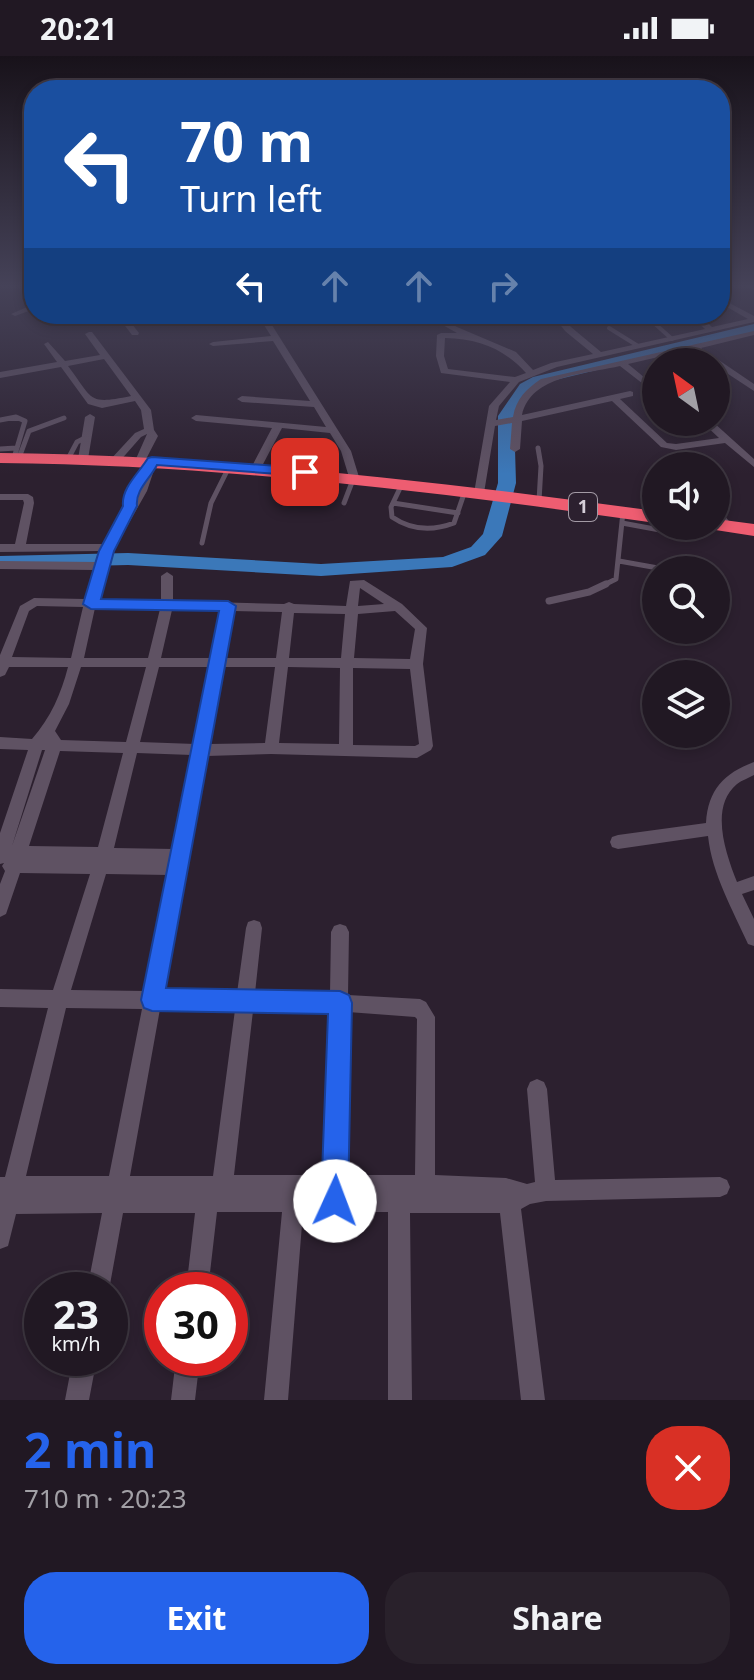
<!DOCTYPE html>
<html lang="en">
<head>
<meta charset="utf-8">
<style>
	body { margin:0; font-family:"Noto Sans",sans-serif; background:#29212b; color:#f1f3f6; height:100vh; display:flex; flex-direction:column; font-size:30px; white-space:nowrap }
	* { box-sizing:border-box; margin:0 }
	p { font-size:26px; color:#a2a0a6 }
	.icon { flex:none; width:44px; height:44px; fill:none; stroke:currentColor; stroke-width:2; stroke-linecap:round; stroke-linejoin:round }
	.map { position:relative; height:1344px; overflow:hidden }
	.side { display:flex; flex-direction:column; background:#211823; flex:1 }
	.side>* { flex:none }
	.top-card { position:absolute; left:24px; top:24px; width:706px; height:244px; border-radius:32px; box-shadow:0 4px 12px #0003,0 0 0 2px #3e3741; background:#1a4fa0; color:#fff; overflow:hidden }
	.needle { width:52px; rotate:327deg }
	.controls { position:absolute; left:642px; top:292px; display:grid; gap:16px }
	.controls a { display:grid; place-items:center; width:88px; height:88px; border-radius:50%; background:#211823; box-shadow:0 4px 12px #0003,0 0 0 2px #3e3741; font-size:40px }
	.speed { position:absolute; left:24px; top:1216px; display:flex; gap:16px; font-size:40px; font-weight:700; text-align:center }
	.speed>* { display:grid; place-content:center; width:104px; height:104px; border-radius:50%; background:#211823; box-shadow:0 4px 12px #0003,0 0 0 2px #3e3741; line-height:1 }
	.speed small { font-size:20px; font-weight:400 }
	.speed .limit { border:12px solid #d22; background:#fff; color:#111 }
	.pin { position:absolute; display:grid; place-items:center; width:68px; height:68px; color:#fff; margin:-34px; border-radius:16px; box-shadow:0 4px 12px #0006 }
	.me { position:absolute; width:88px; margin:-44px; rotate:2deg; stroke-linejoin:round; filter:drop-shadow(0 0 6px #0008) }
	.turn { display:flex; align-items:center; gap:28px; height:168px; padding:0 24px; font-size:36px }
	.turn .icon { width:104px; height:104px; stroke-width:2.5 }
	.turn b { display:block; font-size:56px; line-height:68px }
	.lanes { display:flex; align-items:center; height:76px; padding:0 24px; background:#0003; justify-content:center; gap:40px; direction:ltr }
	.lanes .off { opacity:.35 }
	.round { display:grid; place-items:center; flex:none; width:84px; height:84px; border-radius:32px; background:#29212b }
	.overview { display:flex; align-items:center; justify-content:space-between; height:136px; padding:0 24px }
	h1 { font-size:48px; font-weight:700; line-height:60px; color:#2563eb }
	.action { display:flex; gap:16px; margin-top:auto; padding:16px 24px }
	.action a { flex:1; height:92px; border-radius:32px; background:#2563eb; color:#fff; font-size:32px; font-weight:700; line-height:92px; text-align:center }
	.action a+a { background:#29212b; color:#f1f3f6 }
	.status { display:flex; justify-content:space-between; align-items:center; height:56px; padding:0 40px; background:#211823; direction:ltr }
	.status svg { height:22px; fill:currentColor }
	.map>svg:first-child { display:block }
	.lines { fill:none; stroke-linecap:round; stroke-linejoin:round }
	.river { fill:#3b78b9; fill-rule:evenodd }
	.lane-far2 { stroke:#5f5263; stroke-width:4 }
	.lane-far1 { stroke:#5f5263; stroke-width:5 }
	.lane { stroke:#5f5263; stroke-width:7 }
	.street { fill:#5f5263; fill-rule:evenodd }
	.highway { fill:#ee5d71; fill-rule:evenodd }
	.route { fill:#2563eb; stroke:#184099; stroke-width:2 }
	.labels { text-anchor:middle; stroke-width:8; stroke-linejoin:round; paint-order:stroke }
	.shield { fill:#2c202f; stroke:#a39aa5; stroke-width:2 }
	.shield-label { font-size:18px; font-weight:bold; fill:#d6ced8 }
</style>
</head>
<body>
<div class="status"><b>20:21</b><svg viewBox="0 0 49 12"><path d="M0 12V9h3v3zM5 12V6h3v6zM10 12V3h3v9zM15 12V0h3v12zM26 1h20v11H26zM47 4h2v5h-2z"/></svg></div>
<div class="map">
<svg width="754" height="1344" viewBox="0 0 754 1344">
	<rect width="100%" height="100%" fill="#2c202f"/>
	<g class="lines">
		<!-- river -->
		<path class="river" d="M754 268V276L543 327 531 334 514 360 516 427 502 480 485 499 452 511 321 520 128 509 0 512V500L128 497 321 508 443 501 471 491 483 478 498 427V360L520 328 533 321Z"/>
		<!-- lane-far2 -->
		<path class="lane-far2" d="M644 258 672 283
			M609 272 638 290
			M6 363H20"/>
		<!-- lane-far1 -->
		<path class="lane-far1" d="M0 364 16 361 25 365 14 402
			M538 392 541 410 539 445
			M0 393 16 392
			M19 402 29 375 64 362
			M68 403 77 386 85 382
			M402 428 391 451 392 461C411 474 433 475 454 467L465 435
			M344 447 354 421
			M393 447 458 457
			M716 454 729 469
			M622 467 660 474 667 470
			M202 487 211 447 229 411
			M619 505 669 514
			M602 530 616 523 623 456"/>
		<!-- lane -->
		<path class="lane" d="M549 545 589 536 606 528"/>
		<!-- street -->
		<path class="street" d="M747 230H754V234Z
			M720 242 754 260V266L557 311 519 326 499 350 496 364 513 361C516 343 526 333 541 323L754 275V279L701 292 754 328V335L716 310V306H711L693 293 628 308 656 331V338L620 310C586 318 531 319 522 359L630 335 633 336V340L620 343 667 387 676 388 719 382 702 366H713L754 403V411L725 387 676 394 661 391 612 345 522 365 520 393 515 396 510 393 512 367 495 370 484 437 483 439H475L474 437 489 350 510 326 441 317 436 300 437 279 441 277H457L423 258H433L457 271 516 296 533 314 551 307 593 298 565 275 552 258H560L571 271 601 296 705 273 689 258H698L712 271 748 263 720 247ZM445 282C479 283 503 292 526 317L515 321 448 313 444 300Z
			M34 248V253L15 260 11 258Z
			M100 258H108L116 267 109 269Z
			M116 258H124L139 277 138 279H132Z
			M163 258H179L164 262 160 260Z
			M257 258H265L351 395 359 421 358 423H350L349 421 341 395 330 377 282 372 261 412 256 415 251 412 272 372 196 365 191 362 196 359 326 371 314 351 242 346 237 343 242 340 310 345 273 285 213 290 209 288 213 286 271 280Z
			M89 276H92L151 354 154 374 158 380 144 407 135 405 147 378 141 381 119 406 110 404 135 377 144 373 141 354 135 345 102 352 88 348 61 311 0 322V316L57 306 44 288 48 286 65 305 100 299 85 278ZM104 303 131 340C87 349 94 344 68 310Z
			M656 348V354L650 355 645 352Z
			M90 358 95 361 88 403 83 406 78 403 85 361Z
			M152 402 157 405 147 435 112 497 97 544 161 545V520L167 516 173 520V545L284 548 289 546 294 548 346 550 350 525 364 524 402 548 427 572 423 608 433 690 431 694 417 702 271 698 207 700 164 935 237 937 246 872 248 866 254 864 260 866 262 872 255 937 330 938 331 876 334 870 340 868 346 870 349 876 348 939 420 943 426 946 435 961V1119L506 1122 527 1128 535 1126 527 1033 530 1026 537 1023 544 1026 547 1033 555 1124 720 1121 727 1124 730 1131 727 1138 720 1141 546 1145 530 1148 521 1153 545 1344H521L500 1157H410L412 1344H388V1156H303L288 1344H264L282 1156H217L208 1234H186L195 1157H123L109 1234H87L102 1157 16 1158 8 1190 0 1193V1121H5L48 952 0 951V933L53 934 90 818 20 817 6 858 0 861V828L5 815 2 810 4 807 0 808V777L28 694 0 693V681L32 683C51 661 61 638 68 611H9L5 619 0 621V599L20 550 34 542 85 543 94 514 0 513V505L97 506 101 495 0 496V488H15L24 447 23 444H0V438H28L33 441 34 447 26 488H105L136 435 147 405ZM360 532 384 548 358 550ZM37 550 83 551 71 602 12 601 29 555ZM95 552 160 553 148 602H84ZM172 554 221 555 212 602H161ZM233 555 282 556 276 602H225ZM395 555 415 573 410 603 354 602 358 558ZM294 557 345 558 341 602H289ZM81 611H146L126 686 61 684 55 675 69 648ZM159 611H210L195 688 140 686ZM223 611H275L265 687 209 688ZM288 611 340 612 339 688 279 687ZM353 612 410 613 419 688 415 690 353 689ZM42 694H45L12 790ZM60 695 123 697 98 791 29 790ZM137 697 192 699 174 793 114 792ZM106 818 169 819 146 935 71 934ZM66 952 142 953 109 1120H26ZM160 953 235 954 213 1120H130ZM253 955 329 956 325 1119H234ZM348 956 415 961 417 963 415 1119H346Z
			M754 706V719C749 722 742 724 737 728 709 751 726 798 737 826L754 820V834L742 838 754 863V890L748 888C733 854 712 818 708 780L618 793 612 791 610 786 612 781 618 779 706 767C708 734 724 717 754 706Z
			M73 1302H97L89 1344H65Z
			M176 1302H200L195 1344H171Z"/>
		<!-- highway -->
		<path class="highway" d="M0 397C221 399 438 426 656 455V467C438 436 221 409 0 407Z
			M716 463 754 468V480L709 473 707 470H716Z"/>
	</g>
	<!-- sky -->
	<linearGradient id="sky" x2="0" y2="1"><stop stop-color="#18121a"/><stop offset="0.55" stop-color="#454258"/><stop offset="1" stop-color="#454258" stop-opacity="0"/></linearGradient>
	<rect width="754" height="418" fill="url(#sky)"/>
	<!-- route -->
	<path class="route" d="M152 401 305 412 312 416 305 420 157 409C150 423 135 434 137 450L114 495 101 543 228 545 236 550 166 932 340 935 349 939 352 947 348 1145 344 1155 335 1159 325 1155 321 1145 328 958 152 955 144 952 141 944 219 555 91 553 83 548 99 495 123 450C121 432 139 417 148 402Z"/>
	<g class="labels">
		<!-- shield labels -->
		<rect class="shield" x="569" y="437" width="28" height="28" rx="6"/>
		<g class="shield-label">
			<text x="583" y="457">1</text>
		</g>
	</g>
</svg>
<div class="controls">
<a><svg class="needle" viewBox="-14 -14 28 28"><path d="M0-13l5 13h-10z" fill="#e53935"/><path d="M0 13l5-13h-10z" fill="#a2a0a6"/></svg></a>
<a><svg class="icon" aria-label="sound" viewBox="0 0 24 24"><path d="M4 9h4l5-4v14l-5-4H4zM17 9q2 3 0 6"/></svg></a>
<a><svg class="icon" aria-label="search" viewBox="0 0 24 24"><circle cx="10" cy="10" r="6"/><path d="M15 15l6 6"/></svg></a>
<a><svg class="icon" aria-label="layers" viewBox="0 0 24 24"><path d="M12 4l9 5-9 5-9-5zM3 14l9 5 9-5"/></svg></a>
</div>
<div class="speed"><div>23<small>km/h</small></div><div class="limit">30</div></div>
<div class="pin" style="left:305px;top:416px;background:#d93025"><svg class="icon" aria-label="arrive" viewBox="0 0 24 24"><path d="M6 21V4h12l-3 4 3 4H6"/></svg></div>
<svg class="me" style="left:335px;top:1145px" viewBox="-20 -20 40 40"><circle r="19" fill="#fff"/><path d="M0-13L10 11 0 6-10 11z" fill="#2563eb"/></svg>
<div class="top-card">
<div class="turn"><svg class="icon" aria-label="left" viewBox="0 0 24 24"><path d="M17 20v-9H6M10 6l-5 5 5 5"/></svg><div><b>70 m</b>Turn left</div></div>
<div class="lanes"><svg class="icon" aria-label="left" viewBox="0 0 24 24"><path d="M17 20v-9H6M10 6l-5 5 5 5"/></svg><svg class="icon off" aria-label="ahead" viewBox="0 0 24 24"><path d="M12 20V5M6 11l6-6 6 6"/></svg><svg class="icon off" aria-label="ahead" viewBox="0 0 24 24"><path d="M12 20V5M6 11l6-6 6 6"/></svg><svg class="icon off" aria-label="right" viewBox="0 0 24 24"><path d="M7 20v-9h11M14 6l5 5-5 5"/></svg></div>
</div>
</div>
<section class="side">
<div class="overview"><div><h1>2 min</h1><p>710 m · 20:23</p></div><a class="round" style="background:#d93025;color:#fff"><svg class="icon" aria-label="close" viewBox="0 0 24 24"><path d="M6 6l12 12M18 6L6 18"/></svg></a></div>
<div class="action"><a>Exit</a><a>Share</a></div>
</section>
</body>
</html>
